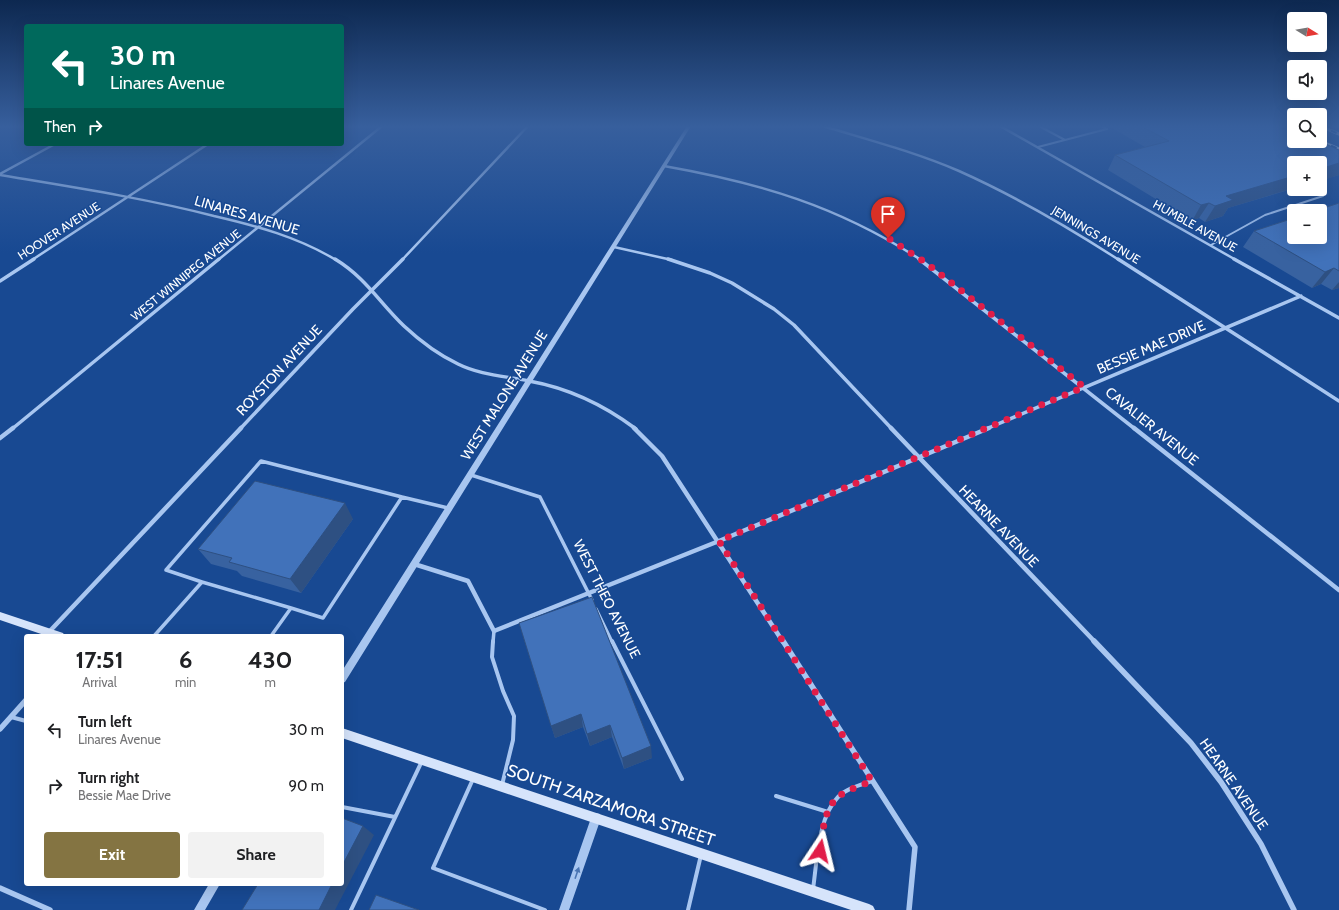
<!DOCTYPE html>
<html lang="en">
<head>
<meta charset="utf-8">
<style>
	body { margin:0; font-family:Cabin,sans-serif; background:#f2f2f2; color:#202124; height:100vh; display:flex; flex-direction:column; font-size:15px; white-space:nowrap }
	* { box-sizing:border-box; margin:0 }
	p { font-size:13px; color:#757577 }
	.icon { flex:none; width:22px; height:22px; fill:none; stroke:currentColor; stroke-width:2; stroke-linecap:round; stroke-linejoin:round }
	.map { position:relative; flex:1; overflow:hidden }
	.details { position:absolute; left:24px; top:634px; width:320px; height:252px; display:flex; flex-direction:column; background:#fff; border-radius:4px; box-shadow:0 4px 16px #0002 }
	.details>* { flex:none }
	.top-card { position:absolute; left:24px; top:24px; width:320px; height:122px; border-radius:4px; box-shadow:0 4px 16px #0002; background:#00695c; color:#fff; overflow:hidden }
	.needle { width:26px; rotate:101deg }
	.fabs { position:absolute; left:1287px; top:12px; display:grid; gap:8px }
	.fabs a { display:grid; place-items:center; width:40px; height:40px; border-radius:4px; background:#fff; box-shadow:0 4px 16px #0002; font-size:20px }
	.pin { position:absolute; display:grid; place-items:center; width:34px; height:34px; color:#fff; margin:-41px -17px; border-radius:50% 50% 50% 0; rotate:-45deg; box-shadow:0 0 4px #0007 }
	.pin .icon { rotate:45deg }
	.me { position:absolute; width:44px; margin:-22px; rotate:10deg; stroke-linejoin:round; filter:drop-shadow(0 0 3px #0008) }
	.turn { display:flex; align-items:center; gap:14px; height:84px; padding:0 20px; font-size:18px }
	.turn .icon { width:52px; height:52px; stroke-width:2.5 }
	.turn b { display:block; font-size:28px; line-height:34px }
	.then { display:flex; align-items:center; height:38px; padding:0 20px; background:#0003; gap:8px; font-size:15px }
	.eta { display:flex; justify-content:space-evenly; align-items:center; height:68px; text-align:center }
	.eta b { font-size:24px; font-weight:700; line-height:28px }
	.action { display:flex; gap:8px; margin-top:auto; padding:8px 20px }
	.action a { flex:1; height:46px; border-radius:4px; background:#847442; color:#fff; font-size:16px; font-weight:700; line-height:46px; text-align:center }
	.action a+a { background:#f2f2f2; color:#202124 }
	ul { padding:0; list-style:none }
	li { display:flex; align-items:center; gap:12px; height:56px; padding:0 20px }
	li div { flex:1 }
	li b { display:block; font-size:15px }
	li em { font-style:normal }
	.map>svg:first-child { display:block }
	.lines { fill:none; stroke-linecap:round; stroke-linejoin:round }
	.service-far2 { stroke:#a8c6f0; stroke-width:2 }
	.service-far1 { stroke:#a8c6f0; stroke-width:3.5 }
	.service { stroke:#a8c6f0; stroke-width:4 }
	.minor-far3 { stroke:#a8c6f0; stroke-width:2.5 }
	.minor-far2 { stroke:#a8c6f0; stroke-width:3.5 }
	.minor-far1 { stroke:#a8c6f0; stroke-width:4.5 }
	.minor { stroke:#a8c6f0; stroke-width:5.5 }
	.tertiary { fill:#a8c6f0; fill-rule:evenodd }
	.secondary { fill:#d6e4fb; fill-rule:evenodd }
	.rail-casing { stroke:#fff; stroke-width:3 }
	.rail { stroke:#184992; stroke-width:2; stroke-dasharray:6; stroke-linecap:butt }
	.wall { fill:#3862a0 }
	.shaded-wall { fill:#2e5082 }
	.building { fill:#4172ba; stroke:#2e5082 }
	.oneway { fill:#4a75b3 }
	.route { stroke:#e11d48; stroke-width:7; stroke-dasharray:0 12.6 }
	.labels { text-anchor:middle; stroke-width:3; stroke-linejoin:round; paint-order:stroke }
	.far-street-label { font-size:12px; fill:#fff; stroke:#184992 }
	.street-label { font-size:14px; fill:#fff; stroke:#184992 }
	.near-street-label { font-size:17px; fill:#fff; stroke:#184992 }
</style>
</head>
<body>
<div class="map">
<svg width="1339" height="910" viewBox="0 0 1339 910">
	<rect width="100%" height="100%" fill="#184992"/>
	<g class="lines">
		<!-- service-far2 -->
		<path class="service-far2" d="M1039 126 1065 140
			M1101 126 1107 129
			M1038 147 1107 129
			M1211 245 1265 215 1323 196"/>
		<!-- service-far1 -->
		<path class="service-far1" d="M471 475 540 497 592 600
			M202 582 166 570 261 461 402 497
			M291 608 323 618 402 497 448 508
			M596 609 612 642
			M154 636 202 582 291 608 271 636
			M493 642 494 631"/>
		<!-- service -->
		<path class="service" d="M493 641 492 657 503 691 514 716 513 740 502 785
			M612 641 682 779
			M11 717 26 721
			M473 779 433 868 545 910
			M776 796 828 812
			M342 807 395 817
			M813 889C817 862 818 817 838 797 847 788 861 785 872 781
			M351 910 422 761
			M688 910 701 855"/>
		<!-- minor-far3 -->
		<path class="minor-far3" d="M823 126C869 140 915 152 959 171 1015 196 1068 227 1119 260
			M1000 126 1236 260
			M664 166C760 183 838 206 921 260
			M0 174 55 144
			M0 175C72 187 144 198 214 216 257 226 298 237 336 260
			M614 247 672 260
			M32 260 208 144
			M218 260 382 126
			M402 260 528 126"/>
		<!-- minor-far2 -->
		<path class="minor-far2" d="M335 259C366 278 379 302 404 326 419 340 439 355 458 364 480 375 505 376 529 381 568 388 604 405 636 429
			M668 259 710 273 732 283 774 309 794 325 892 429
			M919 259 1135 429
			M1118 259 1339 401
			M1234 259 1339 318
			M0 281 34 259
			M12 429 219 259
			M240 429 353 309 403 259
			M986 429 1301 296"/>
		<!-- minor-far1 -->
		<path class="minor-far1" d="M634 428 662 456 783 642
			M891 428 1095 642
			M1134 428 1339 590
			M0 438 13 428
			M414 564 468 581 494 631 719 541 989 428
			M49 632 241 428"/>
		<!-- minor -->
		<path class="minor" d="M783 641 915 847 909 910
			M1094 641 1191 743 1221 782 1261 844 1294 910
			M0 729 26 700
			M0 888 50 910"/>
		<!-- tertiary -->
		<path class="tertiary" d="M687 126H691L345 682 342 683V671Z
			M596 813 600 814 601 818 569 910H559L591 818 592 814Z
			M209 884H220L205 910H194Z"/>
		<!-- secondary -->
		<path class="secondary" d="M0 612 63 633 65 636H47L0 620Z
			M342 728 869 904 873 906 875 910H851L342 738Z"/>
		<!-- rail casing -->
		<g class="rail-casing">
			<path id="rail" d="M1285 126 1294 130
				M1320 126 1339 134
				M1320 141 1339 149"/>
		</g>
		<!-- rail -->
		<use href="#rail" class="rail"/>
	</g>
	<!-- wall -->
	<path class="wall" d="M1113 126H1275L1286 130 1339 150V175L1228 208 1223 216 1205 222 1199 218 1192 221 1108 170 1115 155 1145 147 1112 128Z
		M1339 203V288L1332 290 1321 284 1312 288 1243 247 1254 231Z
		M353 519 301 593 242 576 237 571 211 564 198 549Z
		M519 623 652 758 624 769 612 737 590 746 583 727 555 738Z"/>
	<!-- shaded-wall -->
	<path class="shaded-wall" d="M1339 163V175L1320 181V169Z
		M1294 176V188L1228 208 1223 216 1205 222 1215 206 1226 196Z
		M1209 203 1199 218 1192 221 1201 205Z
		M1334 268 1321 284 1312 288 1325 272Z
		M1339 282V288L1332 290Z
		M345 503 353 519 301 593 290 579Z
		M581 714 583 727 555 738 551 726Z
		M610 725 612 737 590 746 587 734Z
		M651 746 652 758 624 769 622 758Z
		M363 826 374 835 335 910H319L332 884H342V866Z"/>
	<!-- building -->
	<path class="building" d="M1141 126H1275L1286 130 1292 129H1294V141H1319L1339 150V163L1320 169V163H1294V176L1226 196 1233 200 1215 206 1209 203 1201 205 1115 155 1169 141Z
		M1339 203V271L1334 268 1325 272 1254 231 1294 218V237H1320V211H1315Z
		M255 481 345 503 290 579 229 562 232 558 198 549Z
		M592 597 651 746 622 758 610 725 587 734 581 714 551 726 519 623Z
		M342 818 363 826 342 866Z
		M258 884H332L319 910H242Z
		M376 895 419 910H369Z"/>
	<!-- one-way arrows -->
	<defs><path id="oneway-solid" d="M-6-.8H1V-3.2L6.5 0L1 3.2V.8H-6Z"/></defs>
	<use class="oneway" href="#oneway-solid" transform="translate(577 873) rotate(-71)"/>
	<!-- sky -->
	<linearGradient id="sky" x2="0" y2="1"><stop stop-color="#0d2850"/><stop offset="0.5" stop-color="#375f9d"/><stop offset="1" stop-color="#375f9d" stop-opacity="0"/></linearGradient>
	<rect width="1339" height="253" fill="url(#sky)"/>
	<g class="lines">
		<!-- route -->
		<path class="route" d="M820 851C823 833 823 810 838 797 846 790 863 785 872 781L719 541 1084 387 926 263 888 238"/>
	</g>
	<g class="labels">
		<!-- far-street labels -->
		<g class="far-street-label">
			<text transform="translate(1195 226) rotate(29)" y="4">HUMBLE AVENUE</text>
			<text transform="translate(59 231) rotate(-33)" y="4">HOOVER AVENUE</text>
			<text transform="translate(1096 235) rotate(31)" y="4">JENNINGS AVENUE</text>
			<text transform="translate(186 275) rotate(-39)" y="4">WEST WINNIPEG AVENUE</text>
		</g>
		<!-- street labels -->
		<g class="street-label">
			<text transform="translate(247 215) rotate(16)" y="5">LINARES AVENUE</text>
			<text transform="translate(1151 347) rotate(-23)" y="5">BESSIE MAE DRIVE</text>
			<text transform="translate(279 370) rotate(-47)" y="5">ROYSTON AVENUE</text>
			<text transform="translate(504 395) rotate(-58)" y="5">WEST MALONE AVENUE</text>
			<text transform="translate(1152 426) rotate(39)" y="5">CAVALIER AVENUE</text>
			<text transform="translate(999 526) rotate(46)" y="5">HEARNE AVENUE</text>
			<text transform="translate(607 599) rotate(63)" y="5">WEST THEO AVENUE</text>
			<text transform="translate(1234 784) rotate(55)" y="5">HEARNE AVENUE</text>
		</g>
		<!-- near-street labels -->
		<g class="near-street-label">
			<text transform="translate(611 805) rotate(19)" y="6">SOUTH ZARZAMORA STREET</text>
		</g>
	</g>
</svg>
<div class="fabs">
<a><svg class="needle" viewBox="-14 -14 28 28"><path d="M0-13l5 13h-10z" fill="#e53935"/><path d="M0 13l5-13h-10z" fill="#757577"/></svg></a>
<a><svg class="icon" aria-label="sound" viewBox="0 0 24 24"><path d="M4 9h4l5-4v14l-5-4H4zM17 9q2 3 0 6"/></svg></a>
<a><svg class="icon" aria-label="search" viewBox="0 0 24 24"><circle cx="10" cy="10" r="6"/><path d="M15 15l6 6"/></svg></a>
<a>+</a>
<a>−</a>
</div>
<div class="pin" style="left:888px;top:238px;background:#d93025"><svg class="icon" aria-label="arrive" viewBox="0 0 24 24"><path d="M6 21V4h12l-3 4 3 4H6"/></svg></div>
<svg class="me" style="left:820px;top:851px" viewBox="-20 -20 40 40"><path d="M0-17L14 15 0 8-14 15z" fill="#e11d48" stroke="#fff" stroke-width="4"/></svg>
<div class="top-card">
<div class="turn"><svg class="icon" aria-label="left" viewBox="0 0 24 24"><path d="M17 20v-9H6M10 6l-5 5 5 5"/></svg><div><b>30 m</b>Linares Avenue</div></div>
<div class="then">Then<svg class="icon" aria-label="right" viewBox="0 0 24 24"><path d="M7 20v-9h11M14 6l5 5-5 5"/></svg></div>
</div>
<section class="details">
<div class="eta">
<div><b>17:51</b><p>Arrival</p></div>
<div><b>6</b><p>min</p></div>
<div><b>430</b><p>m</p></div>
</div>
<ul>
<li><svg class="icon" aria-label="left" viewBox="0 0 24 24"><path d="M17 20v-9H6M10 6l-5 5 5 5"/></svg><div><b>Turn left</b><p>Linares Avenue</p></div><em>30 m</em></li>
<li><svg class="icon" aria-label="right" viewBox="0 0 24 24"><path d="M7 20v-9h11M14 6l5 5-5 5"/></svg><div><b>Turn right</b><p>Bessie Mae Drive</p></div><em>90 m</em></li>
</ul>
<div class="action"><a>Exit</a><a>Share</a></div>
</section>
</div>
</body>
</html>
